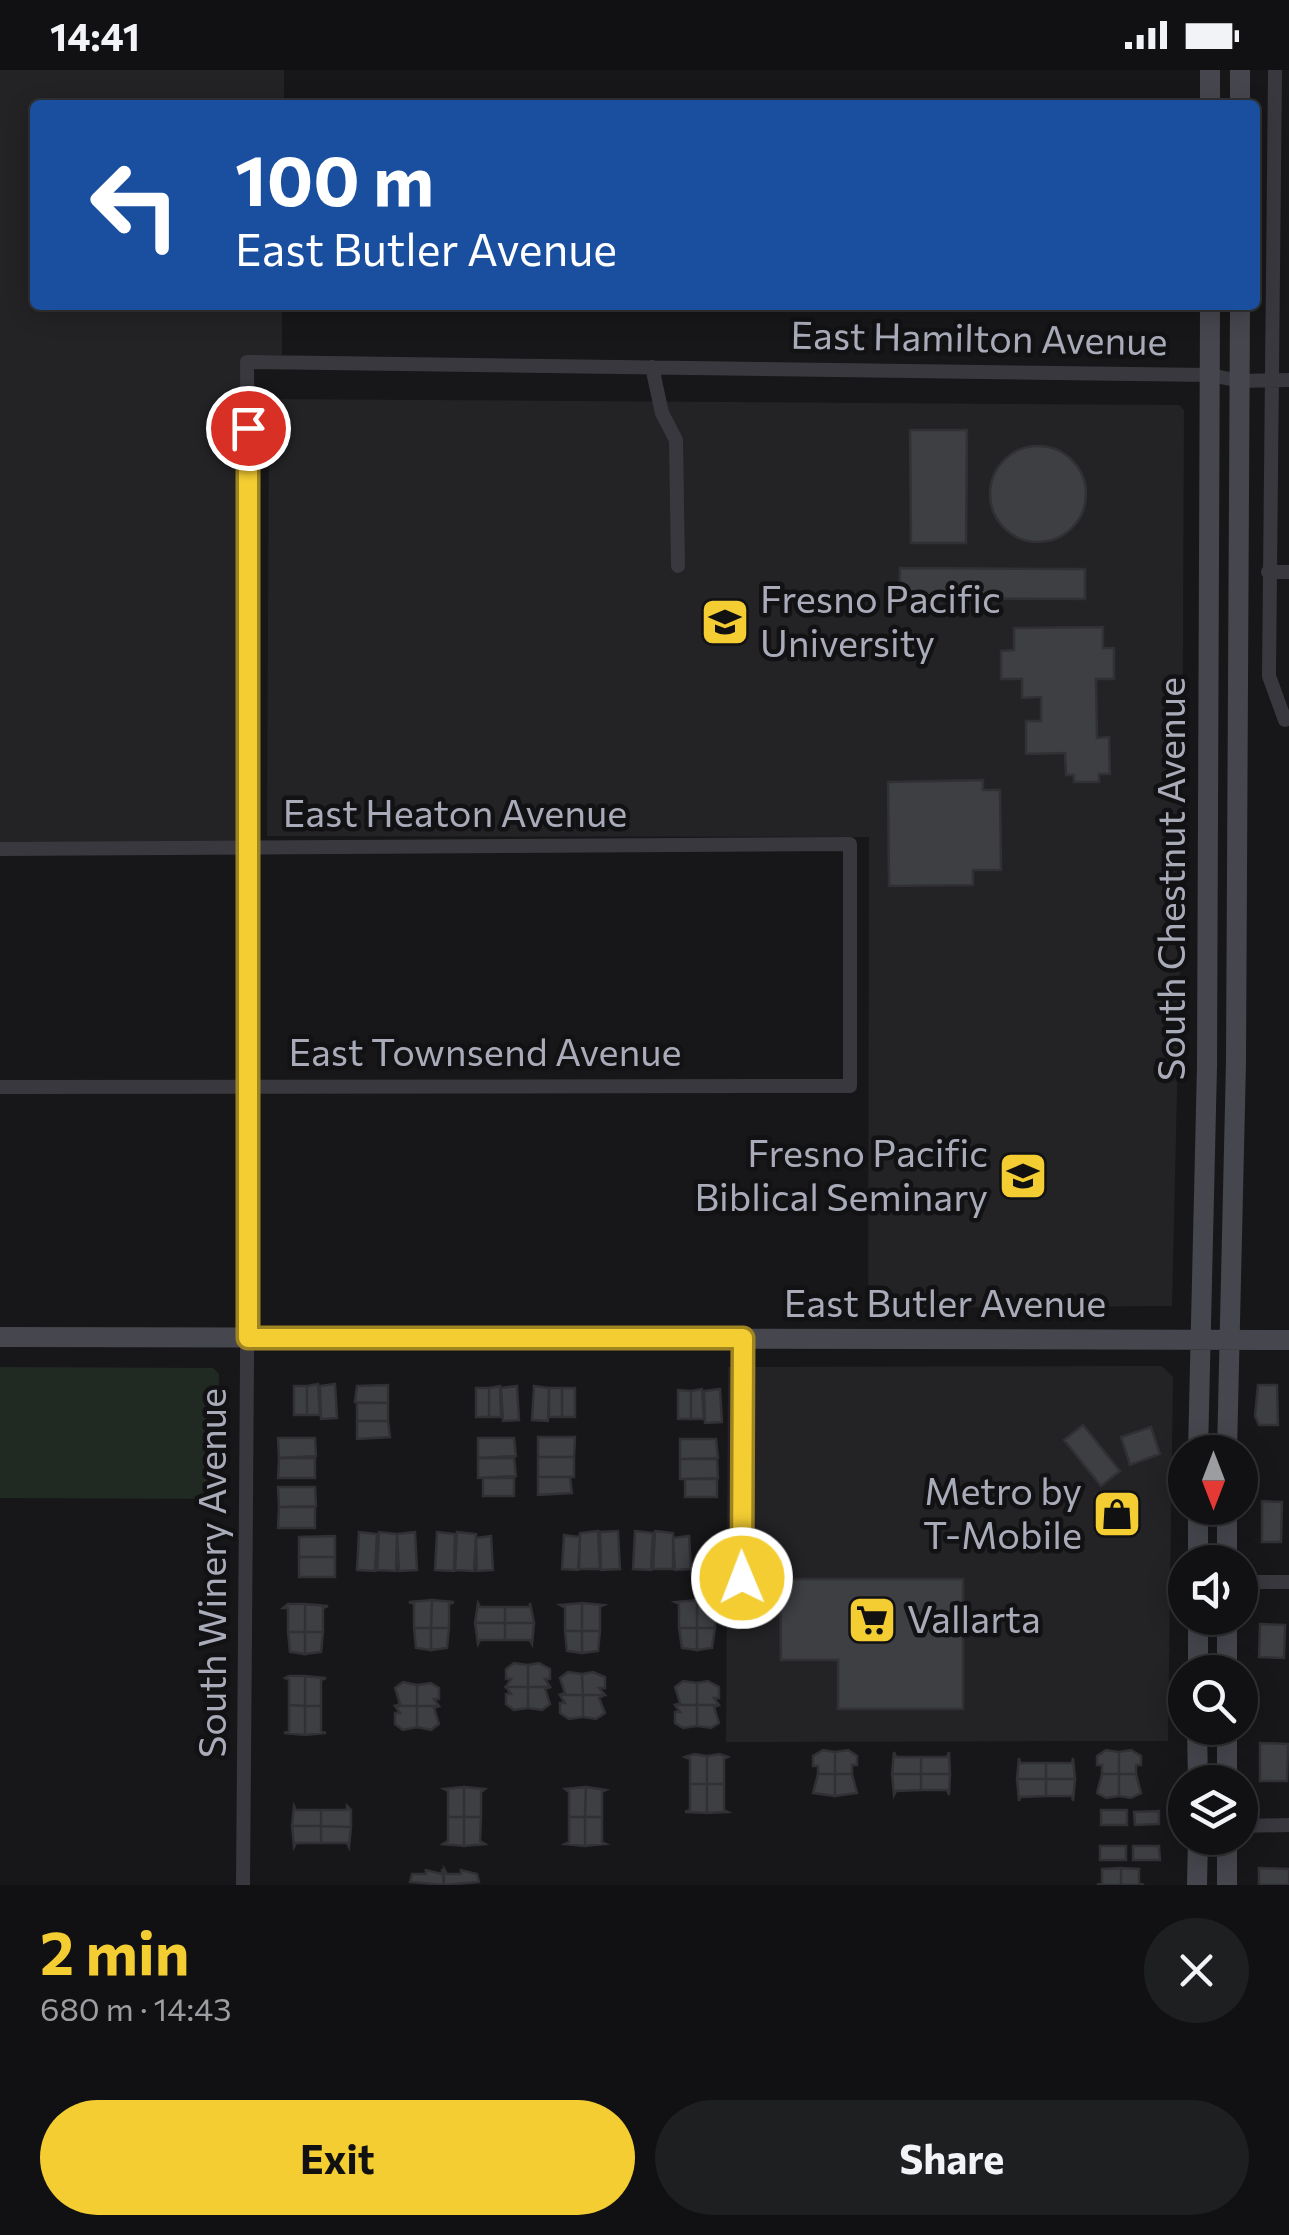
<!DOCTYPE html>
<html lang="en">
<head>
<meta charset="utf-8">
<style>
	body { margin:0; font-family:Commissioner,sans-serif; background:#1e1f21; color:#f1f3f6; height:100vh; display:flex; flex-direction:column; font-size:38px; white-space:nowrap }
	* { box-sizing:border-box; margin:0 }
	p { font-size:32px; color:#9c9da0 }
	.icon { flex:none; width:55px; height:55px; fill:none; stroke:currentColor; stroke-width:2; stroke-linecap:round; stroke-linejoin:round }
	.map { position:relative; height:1815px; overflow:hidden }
	.drawer { display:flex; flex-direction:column; background:#111113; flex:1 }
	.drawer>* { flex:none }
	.guide { position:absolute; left:30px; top:30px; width:1230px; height:210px; border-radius:10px; box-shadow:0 5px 25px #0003,0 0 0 2px #303133; background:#1a4fa0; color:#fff; overflow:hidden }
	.needle { width:65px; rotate:180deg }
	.controls { position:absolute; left:1168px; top:1365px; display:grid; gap:20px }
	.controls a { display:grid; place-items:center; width:90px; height:90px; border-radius:50%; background:#111113; box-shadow:0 5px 25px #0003,0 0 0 2px #303133; font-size:50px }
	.pin { position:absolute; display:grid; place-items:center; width:85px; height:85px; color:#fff; margin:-42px; border:5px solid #fff; border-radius:50%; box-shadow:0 2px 10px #0007 }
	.me { position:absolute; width:110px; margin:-55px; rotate:359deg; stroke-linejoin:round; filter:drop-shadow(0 0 8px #0008) }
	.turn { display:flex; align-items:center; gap:35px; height:210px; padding:0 40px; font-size:45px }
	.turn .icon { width:130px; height:130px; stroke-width:2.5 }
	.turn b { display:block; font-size:70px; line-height:85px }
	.round { display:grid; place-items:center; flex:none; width:105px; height:105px; border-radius:52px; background:#1e1f21 }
	.head { display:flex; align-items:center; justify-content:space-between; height:170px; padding:0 40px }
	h1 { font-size:60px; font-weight:700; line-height:75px; color:#f4cd33 }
	.button { display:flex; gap:20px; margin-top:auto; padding:20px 40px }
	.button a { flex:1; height:115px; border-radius:60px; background:#f4cd33; color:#111; font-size:40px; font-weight:700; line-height:115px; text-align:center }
	.button a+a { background:#1e1f21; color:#f1f3f6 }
	.status { display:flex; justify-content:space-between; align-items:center; height:70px; padding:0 50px; background:#111113; direction:ltr }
	.status svg { height:28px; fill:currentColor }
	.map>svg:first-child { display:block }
	.built { fill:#232326 }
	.green { fill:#212923 }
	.building { fill:#3e3f43; stroke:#313135; stroke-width:2.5 }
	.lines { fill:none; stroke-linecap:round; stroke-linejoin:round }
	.street { stroke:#38383e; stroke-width:14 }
	.secondary { stroke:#46474e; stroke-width:20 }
	.route-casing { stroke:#9f8521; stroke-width:25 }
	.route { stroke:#f4cd33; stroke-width:18 }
	.labels { text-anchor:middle; stroke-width:9; stroke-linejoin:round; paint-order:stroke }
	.street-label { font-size:38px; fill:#a9abb9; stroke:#121214 }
	.poi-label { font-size:38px; fill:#a9abb9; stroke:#121214; text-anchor:start }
</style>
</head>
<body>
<div class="status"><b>14:41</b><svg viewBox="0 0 49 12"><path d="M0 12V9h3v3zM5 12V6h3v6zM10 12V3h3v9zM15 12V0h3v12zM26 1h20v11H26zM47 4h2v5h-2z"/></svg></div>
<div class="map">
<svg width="1289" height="1815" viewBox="0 0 1289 1815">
	<rect width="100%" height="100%" fill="#171719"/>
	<!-- built -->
	<path class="built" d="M0 0H284V35H35V235H282V285L245 286 243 779 0 778Z
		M269 329 1179 335 1184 340 1182 807 1172 1236 868 1238 869 767 267 766Z
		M1162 1296 1173 1307 1168 1671 726 1672 728 1297Z"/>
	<!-- green -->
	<path class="green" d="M0 1297 213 1298 219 1304 218 1429 0 1428Z"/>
	<!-- building -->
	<path class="building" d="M910 360H967L966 473H911Z
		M990 424a48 48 0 1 1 96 0a48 48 0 1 1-96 0Z
		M900 498 1085 499V529L899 528Z
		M1103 557V578H1114V609H1096L1097 668 1109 667 1110 704H1099V712H1074V705H1066L1065 683 1026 684V651H1041V627L1022 628V609H1001V581L1014 580V558Z
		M983 710V720H1000L1001 800H973V815L889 816 888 712Z
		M318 1314 320 1345H307V1316Z
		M335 1314 337 1348 321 1349 320 1316Z
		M388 1315V1333L355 1332 357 1316Z
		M1258 1315H1277L1278 1355H1259L1255 1346Z
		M294 1316H307V1345H294Z
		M500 1316 501 1347H489V1318Z
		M517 1316 519 1350 503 1351 501 1318Z
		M534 1316 549 1318 548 1351 532 1350Z
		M476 1318H489V1347H476Z
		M549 1318H562V1347H549Z
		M562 1318H575V1347H562Z
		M702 1319 704 1349H691V1321Z
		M720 1319 722 1352 705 1353 704 1321Z
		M678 1320 691 1321V1349H678Z
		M357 1333H388V1351H357Z
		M357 1351H388L390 1367 357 1369Z
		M1083 1355 1120 1401 1101 1416 1064 1370Z
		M1151 1357 1160 1384 1130 1395 1121 1367Z
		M538 1367H575L574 1387H538Z
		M278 1368H315L316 1386 279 1388Z
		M478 1368H514L516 1386 478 1388Z
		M680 1369H716L718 1388 680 1389Z
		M538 1387H574V1407H538Z
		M279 1388H315V1408H278Z
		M478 1388H514L516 1406 478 1408Z
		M680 1389H717L718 1408 680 1409Z
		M538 1407H570L572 1423 538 1425Z
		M483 1408H514V1426H483Z
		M685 1409H717V1427H685Z
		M278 1417H315L316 1436 279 1437Z
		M1096 1425H1137V1464L1095 1462Z
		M1262 1431 1282 1432 1281 1472H1262Z
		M279 1437H315V1458H278Z
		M598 1461 600 1499H579L580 1463Z
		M618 1461 620 1499 601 1500 600 1462Z
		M635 1461 653 1463 651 1500 633 1499Z
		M655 1461 673 1463V1499H653Z
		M359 1462 377 1464 375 1501 357 1500Z
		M379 1462 397 1464 396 1501 377 1500Z
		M415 1462 417 1500 399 1501 397 1464Z
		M437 1462 455 1464 454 1501 435 1500Z
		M457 1462 476 1464 474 1501 455 1500Z
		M564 1465 580 1467 578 1500 562 1499Z
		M335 1466V1487H299V1467Z
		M491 1466 493 1500 477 1501 476 1468Z
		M689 1466 691 1499 675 1500 673 1468Z
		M299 1487H335V1507H299Z
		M780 1509H963V1639H838V1590H781Z
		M432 1530 454 1532 449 1534V1558H431Z
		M432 1530 431 1558H414V1534L409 1532Z
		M697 1530 719 1533 715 1535V1558H697Z
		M697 1530V1558H679V1534L675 1532Z
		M478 1533 480 1537H505V1553H475Z
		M530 1533 534 1553H505V1537H530Z
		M582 1533 604 1535 600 1537V1561H582Z
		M582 1533V1561H565V1538L560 1535Z
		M288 1534H305V1562H288V1538H283Z
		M305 1534 328 1536 323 1538V1562H305Z
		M475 1553H505V1570H480L478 1574Z
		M505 1553H534L532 1574 530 1570H505Z
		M1260 1554 1285 1555 1284 1588 1259 1587Z
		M414 1558H431V1580L416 1578Z
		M431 1558H449L447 1578 431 1580Z
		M679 1558H697V1580L682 1578Z
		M697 1558H715L712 1578 697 1580Z
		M565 1561H582V1583L567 1581Z
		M582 1561H600L598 1581 582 1583Z
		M288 1562H305V1584L290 1582Z
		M305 1562H323L321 1582 305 1584Z
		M514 1593 528 1595V1617H506L511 1609H506V1599Z
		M539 1593 550 1599V1609H545L550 1617H528V1595Z
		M568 1602 582 1604 583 1625H560L565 1623 560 1608Z
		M593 1602 605 1607V1618H599L605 1625H583L582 1604Z
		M289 1606H305V1636L289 1635V1610L285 1608Z
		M305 1606 326 1608 321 1610V1636H305Z
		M683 1611 697 1613V1635H675L680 1633 675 1617Z
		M708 1611 719 1617V1628H714L719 1635H697V1613Z
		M403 1612 417 1615V1636H395L400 1634 395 1618Z
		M431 1613 439 1618V1629H434L439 1636H417V1615Z
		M506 1617H528V1638L514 1640 506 1634V1624H511Z
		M528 1617H550L545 1619 550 1634 542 1640 528 1638Z
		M560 1625H583V1647L569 1649 560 1643V1633H565Z
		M583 1625H605L599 1628 605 1643 596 1649 583 1647Z
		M289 1635 305 1636V1665L284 1663 289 1661Z
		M675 1635H697V1656L683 1658 675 1653V1642H680Z
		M697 1635H719L714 1637 719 1653 711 1658 697 1656Z
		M305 1636H321V1661L326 1663 305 1665Z
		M395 1636H417V1657L403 1660 395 1654V1643H400Z
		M417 1636H439L434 1638 439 1654 431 1660 417 1657Z
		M1260 1673 1288 1674 1287 1711H1260Z
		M823 1680 835 1682V1704H818V1696H813V1686Z
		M848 1680 857 1686V1695H852V1704H835V1682Z
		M1106 1680 1119 1682V1704H1102V1695H1097V1686Z
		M1131 1680 1141 1686V1695H1136V1704H1119V1682Z
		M894 1682 896 1687H921V1704H892Z
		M949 1682 950 1704H921V1687H947Z
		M694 1684 707 1686V1714H690V1689L685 1687Z
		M719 1684 728 1687 724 1689V1714H707V1686Z
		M1019 1688 1020 1693H1046V1709H1017Z
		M1073 1688 1075 1709H1046V1693H1072Z
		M818 1704H835V1726L813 1723Z
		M835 1704H852L857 1723 835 1726Z
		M892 1704H921V1720L896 1721 894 1725Z
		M921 1704H950L949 1725 947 1720H921Z
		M1102 1704H1119V1726L1106 1728 1097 1723Z
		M1119 1704H1136L1141 1723 1131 1728 1119 1726Z
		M1017 1709H1046V1726L1020 1727 1019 1731Z
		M1046 1709H1075L1073 1731 1072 1726H1046Z
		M690 1714H707V1743L685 1742 690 1740Z
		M707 1714H724V1740L728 1742 707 1743Z
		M464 1717V1747H448V1721L444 1719Z
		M464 1717 485 1719 481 1722V1747H464Z
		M586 1717 585 1747H569V1722L565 1719Z
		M586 1717 606 1720 602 1722V1747H585Z
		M294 1736 296 1740H321V1756H292Z
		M347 1736 351 1740V1757L321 1756V1740H347Z
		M1101 1740H1127V1755H1101Z
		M1159 1741V1754L1135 1755 1134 1742Z
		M448 1747H464V1776L443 1774 448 1771Z
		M464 1747H481L480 1771 485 1774 464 1776Z
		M569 1747H585V1776L565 1774 569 1772Z
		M585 1747H602V1772L606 1774 585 1776Z
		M292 1756H321V1773H296L294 1777Z
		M321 1756 351 1757 349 1777 347 1773H321Z
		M1100 1776H1126V1790H1100Z
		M1133 1776H1159L1160 1790H1133Z
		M1121 1798 1139 1799V1813L1144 1815H1121Z
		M1121 1798V1815H1097L1102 1813V1799Z
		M1259 1798 1289 1799V1815H1259Z
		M442 1799 444 1815 410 1812 412 1804H426V1800L442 1804Z
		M444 1799 447 1804H461V1800L477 1804 479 1812 444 1815Z"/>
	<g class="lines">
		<!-- street -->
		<path class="street" d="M1275 0 1269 606 1285 650
			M652 297 662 343 676 370 678 496
			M1268 502H1289
			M0 779 850 774V1016L0 1017
			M742 1508 743 1269
			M1240 1512H1289
			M1240 1756 1289 1755
			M243 1815C247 1307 252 800 247 292L1210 305 1240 311 1289 310"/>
		<!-- secondary -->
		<path class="secondary" d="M1210 35V0
			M1240 35V0
			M0 1267 1289 1270
			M1198 1382 1207 996 1210 235
			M1227 1382 1236 992 1240 235
			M1198 1438V1492
			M1227 1492V1438
			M1198 1602V1548
			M1227 1602V1548
			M1197 1658 1198 1712
			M1227 1712V1658
			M1197 1815 1198 1768
			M1227 1815V1768"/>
	</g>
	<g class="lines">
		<!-- route casing -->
		<g class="route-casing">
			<path id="route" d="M248 358V1268H743L742 1508"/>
		</g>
		<!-- route -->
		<use href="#route" class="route"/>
	</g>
	<!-- icons -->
	<defs>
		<g id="university-square" transform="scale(2.5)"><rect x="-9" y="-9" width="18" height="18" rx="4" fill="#f4cd33" stroke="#121214"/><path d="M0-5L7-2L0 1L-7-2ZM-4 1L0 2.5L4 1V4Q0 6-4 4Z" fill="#111"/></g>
		<g id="shop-square" transform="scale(2.5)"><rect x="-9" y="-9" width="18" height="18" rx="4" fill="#f4cd33" stroke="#121214"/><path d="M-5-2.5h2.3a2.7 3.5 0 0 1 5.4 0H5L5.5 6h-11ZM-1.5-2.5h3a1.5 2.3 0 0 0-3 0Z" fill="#111"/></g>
		<g id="supermarket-square" transform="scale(2.5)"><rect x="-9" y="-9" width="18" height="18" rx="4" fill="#f4cd33" stroke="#121214"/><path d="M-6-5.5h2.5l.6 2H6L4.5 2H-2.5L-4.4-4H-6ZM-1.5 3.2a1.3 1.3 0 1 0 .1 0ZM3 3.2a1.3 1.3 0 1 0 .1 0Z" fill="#111"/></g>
	</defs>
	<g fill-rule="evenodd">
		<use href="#university-square" x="725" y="552"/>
		<use href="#university-square" x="1023" y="1106"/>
		<use href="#shop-square" x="1117" y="1444"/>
		<use href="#supermarket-square" x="872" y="1550"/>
	</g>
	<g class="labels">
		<!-- street labels -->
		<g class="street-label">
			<text transform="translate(979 269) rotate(1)" y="13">East Hamilton Avenue</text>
			<text x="455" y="757">East Heaton Avenue</text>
			<text transform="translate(1172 809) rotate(-90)" y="13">South Chestnut Avenue</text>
			<text x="485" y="996">East Townsend Avenue</text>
			<text x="945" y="1247">East Butler Avenue</text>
			<text transform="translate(213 1503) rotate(-90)" y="13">South Winery Avenue</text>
		</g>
		<!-- poi labels -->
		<g class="poi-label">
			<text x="760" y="543">Fresno Pacific<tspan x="760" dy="44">University</tspan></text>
			<text x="988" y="1097" text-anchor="end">Fresno Pacific<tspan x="988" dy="44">Biblical Seminary</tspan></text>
			<text x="1082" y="1435" text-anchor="end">Metro by<tspan x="1082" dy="44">T-Mobile</tspan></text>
			<text x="907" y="1563">Vallarta</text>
		</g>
	</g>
</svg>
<div class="controls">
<a><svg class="needle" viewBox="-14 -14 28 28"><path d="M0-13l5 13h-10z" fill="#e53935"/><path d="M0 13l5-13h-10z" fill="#9c9da0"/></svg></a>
<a><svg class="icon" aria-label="sound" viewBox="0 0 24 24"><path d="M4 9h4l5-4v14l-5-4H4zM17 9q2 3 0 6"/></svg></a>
<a><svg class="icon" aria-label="search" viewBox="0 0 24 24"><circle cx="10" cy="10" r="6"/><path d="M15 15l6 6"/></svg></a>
<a><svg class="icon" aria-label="layers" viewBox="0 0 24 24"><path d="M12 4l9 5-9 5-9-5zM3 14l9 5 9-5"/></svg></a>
</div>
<div class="pin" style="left:248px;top:358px;background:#d93025"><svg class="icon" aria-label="arrive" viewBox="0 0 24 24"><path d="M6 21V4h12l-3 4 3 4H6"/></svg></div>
<svg class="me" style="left:742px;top:1508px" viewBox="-20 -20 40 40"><circle r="17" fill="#f4cd33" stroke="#fff" stroke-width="3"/><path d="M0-11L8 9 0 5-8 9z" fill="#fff"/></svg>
<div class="guide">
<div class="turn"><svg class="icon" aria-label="left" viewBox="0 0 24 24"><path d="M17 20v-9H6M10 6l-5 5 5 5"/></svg><div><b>100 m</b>East Butler Avenue</div></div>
</div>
</div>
<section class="drawer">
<div class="head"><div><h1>2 min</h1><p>680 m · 14:43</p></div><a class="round"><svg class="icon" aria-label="close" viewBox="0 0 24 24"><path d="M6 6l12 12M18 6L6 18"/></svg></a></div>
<div class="button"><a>Exit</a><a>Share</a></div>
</section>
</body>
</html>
